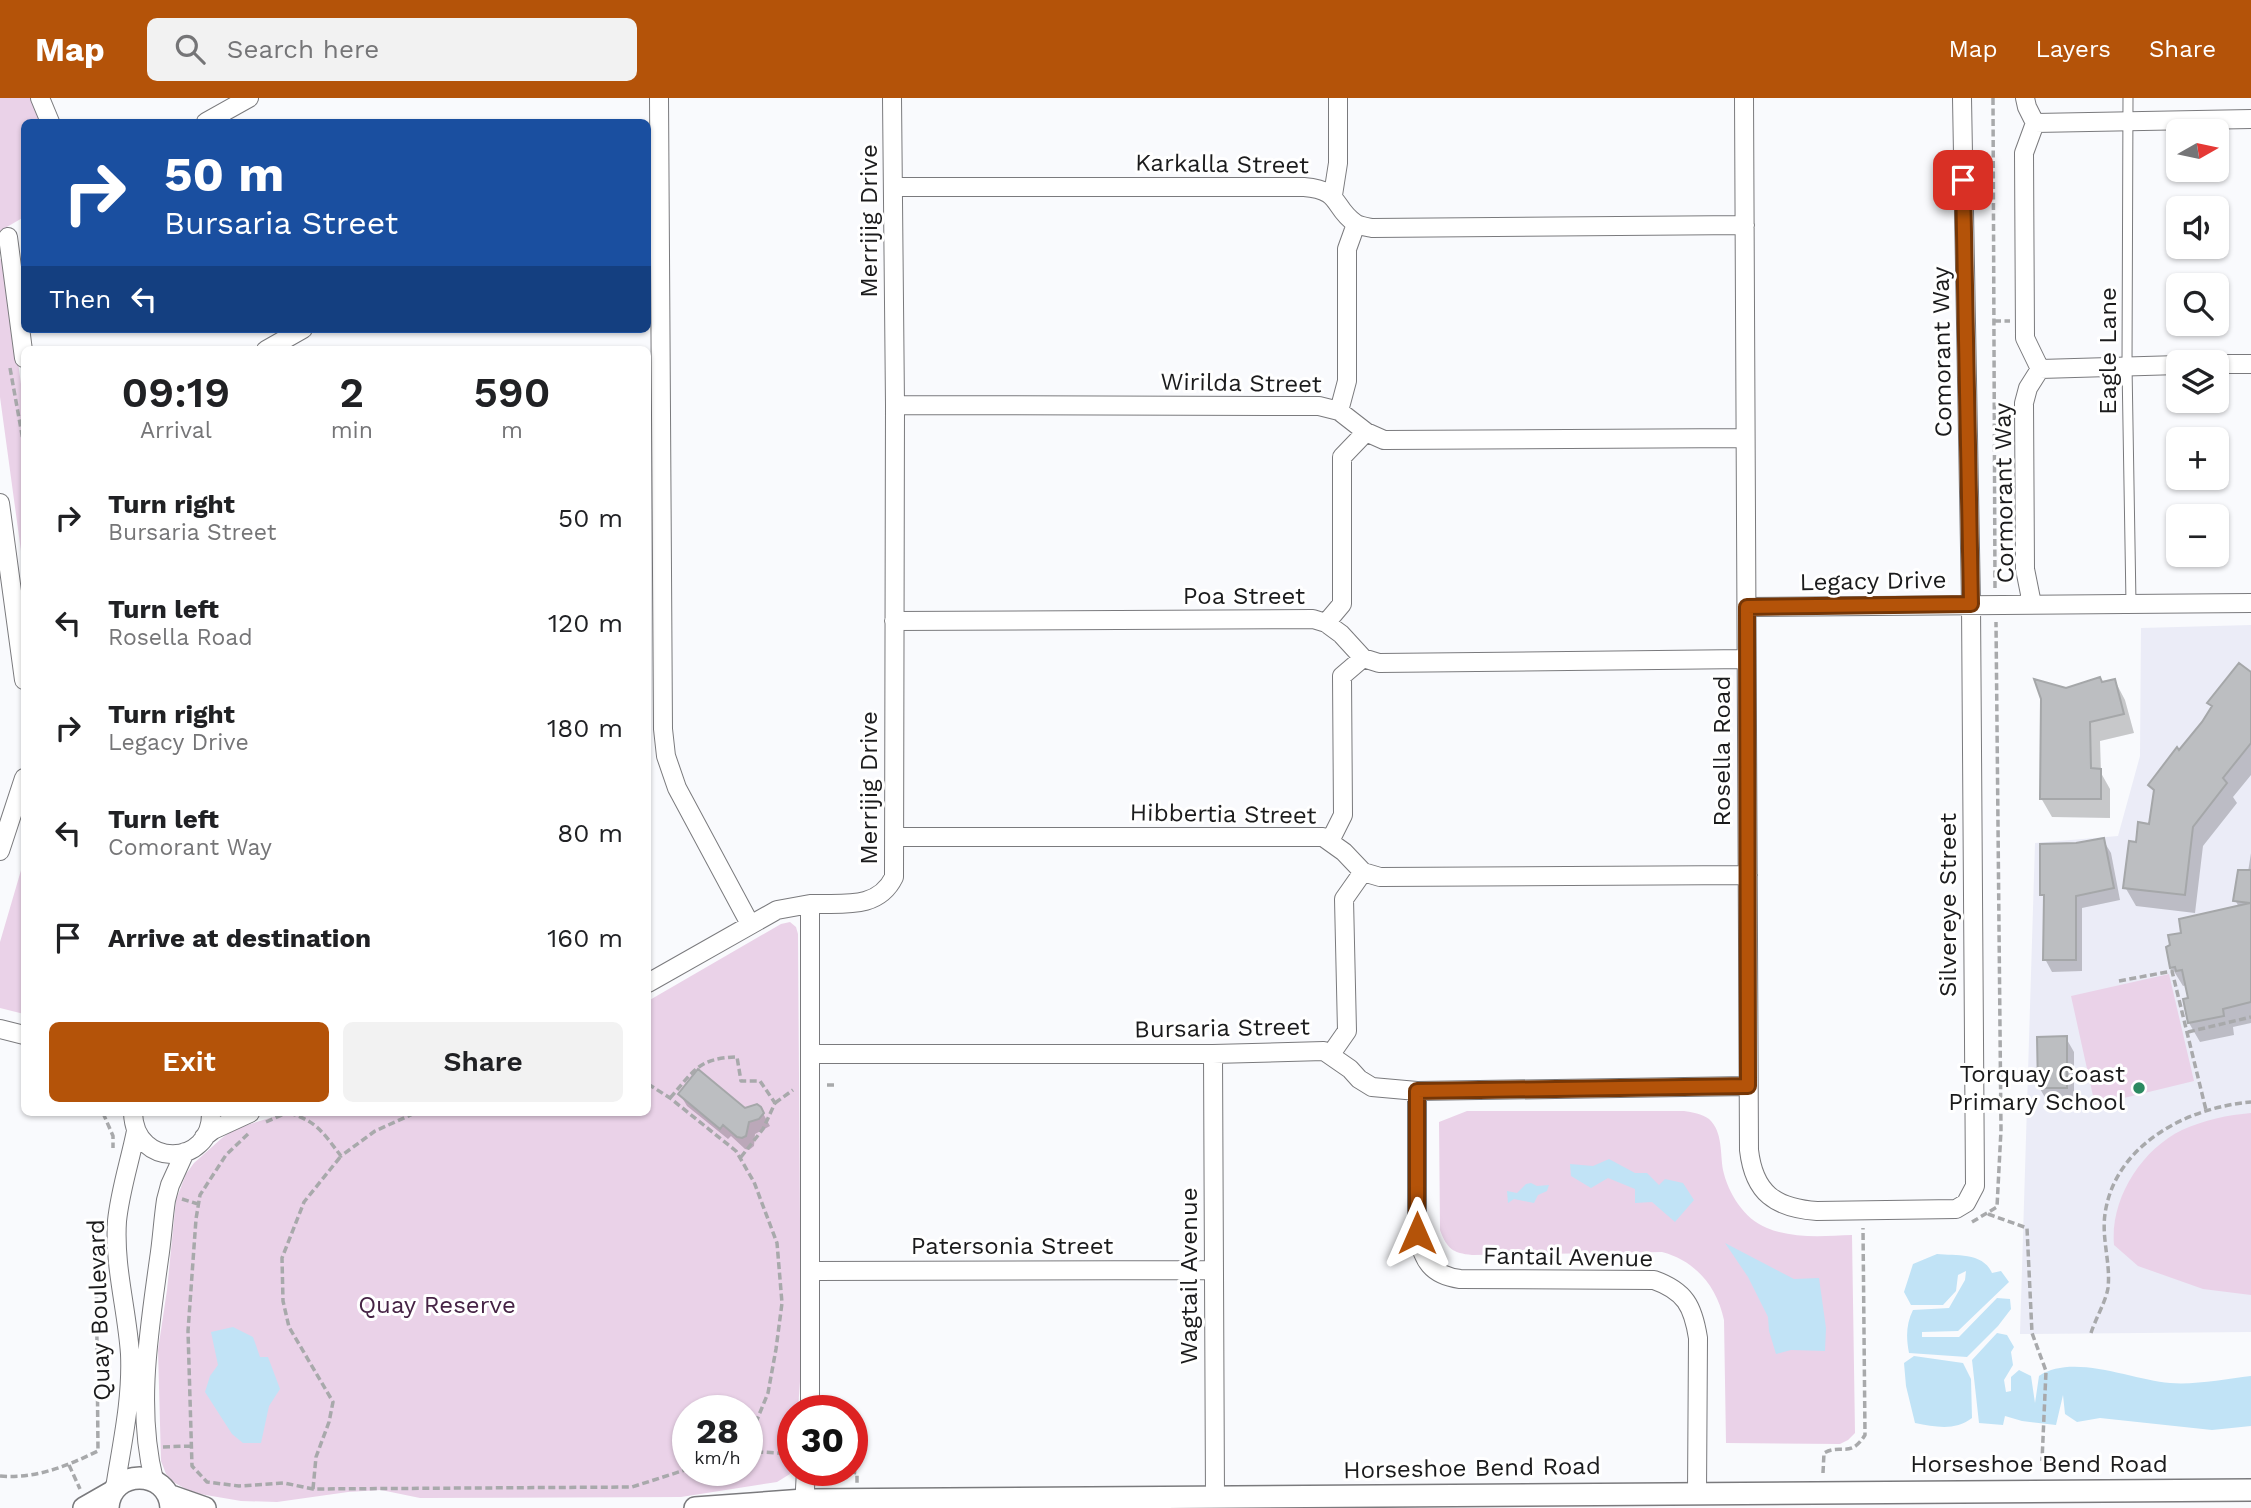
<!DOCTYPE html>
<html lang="en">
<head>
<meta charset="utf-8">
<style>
	body { margin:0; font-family:"Work Sans",sans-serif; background:#f2f2f2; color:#202124; height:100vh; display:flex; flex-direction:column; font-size:26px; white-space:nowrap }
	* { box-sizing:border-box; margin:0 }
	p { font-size:23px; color:#757577 }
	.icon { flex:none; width:38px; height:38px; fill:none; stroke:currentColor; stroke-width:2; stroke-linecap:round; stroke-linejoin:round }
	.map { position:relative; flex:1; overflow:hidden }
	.drawer { position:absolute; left:21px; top:248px; width:630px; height:770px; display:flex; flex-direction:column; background:#fff; border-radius:10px; box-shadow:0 2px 5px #0004 }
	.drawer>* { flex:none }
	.banner { position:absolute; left:21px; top:21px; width:630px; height:214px; border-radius:10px; box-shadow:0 2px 5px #0004; background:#1a4fa0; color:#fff; overflow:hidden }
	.needle { width:46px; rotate:81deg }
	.controls { position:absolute; left:2166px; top:21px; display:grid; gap:14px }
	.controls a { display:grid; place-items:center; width:63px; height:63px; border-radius:10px; background:#fff; box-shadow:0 2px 5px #0004; font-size:35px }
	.speed { position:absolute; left:672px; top:1297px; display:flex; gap:14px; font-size:35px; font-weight:700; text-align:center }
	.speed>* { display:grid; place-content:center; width:91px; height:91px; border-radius:50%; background:#fff; box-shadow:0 2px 5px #0004; line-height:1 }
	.speed small { font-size:18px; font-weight:400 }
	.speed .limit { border:10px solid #d22; background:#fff; color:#111 }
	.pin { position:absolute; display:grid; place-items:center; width:60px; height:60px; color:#fff; margin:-30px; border-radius:14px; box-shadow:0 4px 10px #0006 }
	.me { position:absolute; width:77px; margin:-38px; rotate:0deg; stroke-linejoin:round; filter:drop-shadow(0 0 5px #0008) }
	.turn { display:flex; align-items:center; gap:24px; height:147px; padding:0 28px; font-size:32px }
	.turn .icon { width:91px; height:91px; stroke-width:2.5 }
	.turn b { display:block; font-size:49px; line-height:60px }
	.then { display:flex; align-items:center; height:66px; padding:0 28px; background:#0003; gap:14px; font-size:26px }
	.eta { display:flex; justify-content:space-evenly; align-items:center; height:119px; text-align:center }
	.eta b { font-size:42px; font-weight:600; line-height:49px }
	.primary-button { display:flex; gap:14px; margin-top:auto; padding:14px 28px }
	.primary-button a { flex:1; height:80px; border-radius:10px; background:#b45309; color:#fff; font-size:28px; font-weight:600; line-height:80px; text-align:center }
	.primary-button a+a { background:#f2f2f2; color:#202124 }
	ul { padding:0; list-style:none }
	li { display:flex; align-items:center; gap:21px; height:105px; padding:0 28px }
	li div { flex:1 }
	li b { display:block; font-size:26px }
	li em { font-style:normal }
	header { display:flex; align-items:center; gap:42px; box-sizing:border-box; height:98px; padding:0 35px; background:#b45309; color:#fff }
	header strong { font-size:33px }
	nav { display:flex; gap:38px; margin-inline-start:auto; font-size:24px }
	.search { width:490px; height:63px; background:#f2f2f2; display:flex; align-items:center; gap:18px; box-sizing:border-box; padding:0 24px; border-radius:10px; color:#757577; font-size:26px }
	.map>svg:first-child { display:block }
	.built { fill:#ebecf7 }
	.green { fill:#ead2e8; fill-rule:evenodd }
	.water { fill:#c1e3f6 }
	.shadow { fill:#0003 }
	.building { fill:#bcbec1; stroke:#a5a7a9; stroke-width:2 }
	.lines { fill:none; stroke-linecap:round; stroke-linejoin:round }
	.service-casing { stroke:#7a7a7d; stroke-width:11 }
	.minor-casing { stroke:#7a7a7d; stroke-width:20 }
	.tertiary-casing { stroke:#7a7a7d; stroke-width:24 }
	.path { stroke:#a8a9ab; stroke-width:3.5; stroke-dasharray:7 3.5; stroke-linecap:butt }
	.service { stroke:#fff; stroke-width:9 }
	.minor { stroke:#fff; stroke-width:18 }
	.tertiary { stroke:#fff; stroke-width:21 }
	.route-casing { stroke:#753606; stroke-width:18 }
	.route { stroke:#b45309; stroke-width:12 }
	.poi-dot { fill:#2b8960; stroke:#fff; stroke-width:2.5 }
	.labels { text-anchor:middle; stroke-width:6; stroke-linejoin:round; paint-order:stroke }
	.street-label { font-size:24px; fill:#1b1b1c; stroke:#fff }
	.poi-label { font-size:24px; fill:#1b1b1c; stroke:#fff; text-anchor:end }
	.park-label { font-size:24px; fill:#462345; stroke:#fff }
</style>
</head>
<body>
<header>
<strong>Map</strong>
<div class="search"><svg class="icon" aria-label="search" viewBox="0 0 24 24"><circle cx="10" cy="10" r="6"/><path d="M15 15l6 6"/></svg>Search here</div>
<nav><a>Map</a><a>Layers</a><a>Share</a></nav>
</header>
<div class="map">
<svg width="2251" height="1410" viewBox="0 0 2251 1410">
	<rect width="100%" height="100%" fill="#f9fafd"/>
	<!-- built -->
	<path class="built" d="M2251 527V1234L2020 1236 2035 745 2118 738 2140 658 2141 530Z"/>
	<!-- green -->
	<path class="green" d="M0 0H31L41 24H24V119L0 133Z
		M0 161 4 162 24 308V475L0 299Z
		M24 762V916L0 910V844Z
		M790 824 796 829 798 836 801 1269 798 1312H793V1369L790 1376 777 1384 681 1399 420 1400 381 1392 348 1394 277 1404 241 1403 200 1396 188 1392 175 1385 166 1376 161 1363 158 1252 167 1192 176 1102 186 1076 194 1065 222 1040 234 1031 286 1015H648V903L781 826ZM688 1312H747V1372H688Z
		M2169 876 2194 983 2095 1007 2071 898Z
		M1467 1013H1684C1692 1014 1702 1016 1709 1021 1723 1034 1720 1055 1723 1072 1728 1095 1744 1121 1767 1130 1793 1141 1824 1138 1852 1137L1855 1335 1848 1342 1840 1346 1726 1345 1724 1222C1717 1189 1696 1163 1662 1154L1472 1157C1453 1155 1447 1151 1440 1132L1439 1024Z
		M2251 1015V1197L2203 1191 2138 1168 2114 1147C2110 1101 2141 1052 2182 1032 2204 1022 2228 1017 2251 1015Z"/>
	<!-- water -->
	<path class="water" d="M1609 1061 1635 1075H1647L1659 1087 1665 1081 1683 1085 1694 1102 1675 1124 1652 1104 1635 1105V1091L1608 1080 1591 1090 1571 1078 1570 1066 1593 1068Z
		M1531 1085 1537 1088 1549 1087 1547 1093 1538 1097 1534 1105 1514 1101 1508 1105 1507 1093 1517 1095 1526 1086Z
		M1725 1145 1794 1181 1819 1180 1826 1230 1825 1253 1791 1252 1776 1256 1769 1233 1768 1219 1748 1179Z
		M1937 1156C1956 1158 1983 1154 1992 1175L2001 1173 2009 1184 1958 1233 1922 1234V1239H1959L1997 1200 2010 1201 2011 1211 1998 1228 1967 1259 1909 1255C1906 1240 1906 1226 1913 1212L1949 1210 1965 1182 1966 1173 1958 1177 1956 1193 1943 1207H1911L1904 1194 1913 1166Z
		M233 1229 253 1239 260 1259H268L280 1291 269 1308 261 1345H243L232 1336 205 1294 210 1278 218 1267 211 1234Z
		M1997 1235 2007 1237 2014 1249 2011 1254 2013 1267 2004 1282 2006 1294 2011 1293V1279L2019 1272 2031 1278 2035 1305 2039 1278C2073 1255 2132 1282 2170 1285 2196 1287 2225 1281 2251 1278V1328L2212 1332 2100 1320 2077 1324 2065 1316 2063 1297 2056 1327 2022 1323 2005 1318 2003 1327 1979 1325 1972 1262Z
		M1914 1258 1963 1265 1971 1281 1972 1320C1955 1333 1936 1329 1915 1325L1906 1288 1904 1265Z"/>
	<!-- shadow -->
	<path class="shadow" d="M2251 576V677L2233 699 2237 705 2203 748 2195 815 2136 808 2125 789 2137 746 2150 728 2155 696 2150 687 2213 610 2209 605Z
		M2115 583 2125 602 2134 635 2100 643 2101 675 2110 691V720L2052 719 2041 700 2066 591Z
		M2103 742 2111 755 2120 802 2082 810V873L2052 874 2045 861V803L2042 796 2076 747Z
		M2251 755V925L2233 929 2234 937 2200 944 2189 925 2185 903 2190 901 2187 887 2183 888 2172 870 2183 836 2239 809 2235 802 2248 774Z
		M2066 940 2074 954V1003H2047L2039 989Z
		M680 996 744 1011 760 1010 770 1028 755 1036 754 1048 749 1052 745 1051 731 1038 728 1041 687 1008Z"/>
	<!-- building -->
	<path class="building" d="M2239 565 2251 574V645L2223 680 2227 685 2193 729 2185 797 2123 790 2129 743 2136 744 2138 724 2149 726 2154 692 2148 687 2177 649 2179 652 2202 624 2212 608 2207 605Z
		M2100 579 2102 584 2115 581 2124 616 2090 624 2091 670 2101 671V701H2040L2041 601 2034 581 2066 590Z
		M2104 740 2114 790 2076 798V862H2043L2044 797H2040V746L2076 745Z
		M2238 772H2251V904L2223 911 2224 918 2188 925 2183 901 2188 900 2182 872 2176 873 2175 869 2170 870 2166 849 2170 847 2168 837 2181 835 2179 821 2250 805 2233 803Z
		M2067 938V990H2038L2037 939Z
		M698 971 745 1010 757 1006 761 1009 764 1015 759 1021 749 1024 746 1038 742 1040 737 1039 723 1027 720 1031 678 996Z"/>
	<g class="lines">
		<!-- service casing -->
		<g class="service-casing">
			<path id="service" d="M2128 0 2127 268 2131 505"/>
		</g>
		<!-- minor casing -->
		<g class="minor-casing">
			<path id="minor" d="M40 0 50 24
				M659 0 663 631 666 658 677 690 750 826
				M1744 0 1749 1052C1754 1095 1775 1110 1817 1113L1956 1111 1966 1105 1975 1088 1971 506 1962 0
				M2025 0 2027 9 2035 25 2024 55 2025 240 2040 271
				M206 24 249 0
				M2035 25 2251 21
				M893 89H1304C1342 92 1332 109 1355 125 1359 128 1367 129 1372 130L1745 127
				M1333 97 1338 65V0
				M8 139 24 260
				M266 252 303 231
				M2217 266H2251
				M2040 271 2179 267
				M895 307 1319 308 1339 313 1366 334 1384 342 1744 340
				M1339 313 1347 283V151L1356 126
				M0 405 24 582
				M2032 506 2025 471 2024 305 2028 290 2040 271
				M1747 509 2251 505
				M894 523 1313 521 1326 525 1341 536 1363 560 1379 565 1746 561
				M1326 525 1342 506V359L1366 334
				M895 739H1323L1344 754 1363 774 1380 779 1748 777
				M1330 743 1343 717 1342 578 1363 560
				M0 753 24 680
				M648 885 777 812 810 806
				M0 931 24 937
				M810 956H1213L1324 953 1350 971 1359 981 1372 989 1417 993 1748 988
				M1213 956 1215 1399
				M1331 956 1347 933 1344 801 1363 774
				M1417 993V1135C1423 1163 1431 1177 1460 1181L1654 1182C1685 1193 1693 1208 1698 1240L1697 1394
				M133 1015C135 1071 212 1069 211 1015
				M204 1039 213 1032 250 1015
				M812 1173 1213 1172
				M810 1312V806C843 805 878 812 894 779L895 307 892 0
				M154 1382C136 1310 149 1234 159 1161 162 1142 163 1122 166 1102L170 1087 185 1054
				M115 1390C122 1345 132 1302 130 1256 127 1211 114 1169 117 1123 120 1093 130 1063 136 1033
				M804 1410 806 1372"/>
		</g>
		<!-- tertiary casing -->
		<g class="tertiary-casing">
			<path id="tertiary" d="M168 1397 205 1410
				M84 1410 112 1394
				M108 1410C110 1370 169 1370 171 1410
				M695 1410 804 1402 2251 1392"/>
		</g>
		<!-- path -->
		<path class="path" d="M1993 0 1995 491
			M1994 223H2010
			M10 270 24 348
			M2119 883 2172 873 2206 1012
			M2188 934 2251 919
			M648 986 670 1000 736 1053 754 1084 777 1145 782 1205 776 1251 768 1295 747 1346
			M827 987H836
			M670 1000C694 973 698 960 737 959L741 983H760L775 1005 763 1031 741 1059
			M775 1005 793 992
			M103 1015 113 1038V1050
			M289 1015C317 1023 324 1036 341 1058L375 1033 415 1015
			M266 1024 286 1015
			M248 1036 226 1057 200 1097 196 1121 188 1233 192 1368 207 1384 239 1388 284 1385 313 1391 632 1389 688 1371
			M182 1101 198 1106
			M1988 1116 2027 1130 2032 1235 2046 1273 2042 1363
			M1972 1124 1997 1109 2001 1032 1996 524
			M2091 1235C2095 1222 2106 1203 2108 1190 2111 1163 2100 1138 2106 1110 2119 1044 2190 1009 2251 1004
			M748 1346 761 1354 793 1356
			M163 1349 190 1348
			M69 1367 80 1391
			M839 1372 857 1375V1385
			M1823 1375 1824 1355C1841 1345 1850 1361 1865 1337L1863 1130
			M0 1378C36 1381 67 1368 98 1353L96 1141 98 1122
			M313 1391 316 1359 329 1324 333 1304 289 1229 283 1203 282 1160 304 1104 341 1058"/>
		<!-- service -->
		<use href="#service" class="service"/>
		<!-- minor -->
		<use href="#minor" class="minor"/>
		<!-- tertiary -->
		<use href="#tertiary" class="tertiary"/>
	</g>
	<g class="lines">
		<!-- route casing -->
		<g class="route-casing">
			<path id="route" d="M1417 1135V993L1748 988 1747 509 1971 506 1963 82"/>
		</g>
		<!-- route -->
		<use href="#route" class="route"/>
	</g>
	<!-- markers -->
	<circle class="poi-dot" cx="2139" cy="990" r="7"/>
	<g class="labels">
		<!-- street labels -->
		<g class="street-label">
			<text transform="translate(1222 66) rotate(1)" y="8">Karkalla Street</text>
			<text transform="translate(869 123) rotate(-90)" y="8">Merrijig Drive</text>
			<text transform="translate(2108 253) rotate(-90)" y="8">Eagle Lane</text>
			<text transform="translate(1942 254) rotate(-91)" y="8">Comorant Way</text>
			<text transform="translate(1241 285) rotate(1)" y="8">Wirilda Street</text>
			<text transform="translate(2004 395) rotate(-91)" y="8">Cormorant Way</text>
			<text transform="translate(1873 483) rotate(-1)" y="8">Legacy Drive</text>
			<text x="1244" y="506">Poa Street</text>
			<text transform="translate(1722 653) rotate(-90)" y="8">Rosella Road</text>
			<text transform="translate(869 690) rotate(-90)" y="8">Merrijig Drive</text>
			<text transform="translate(1223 716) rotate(1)" y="8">Hibbertia Street</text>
			<text transform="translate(1948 807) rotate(-90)" y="8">Silvereye Street</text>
			<text transform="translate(1222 930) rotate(-1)" y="8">Bursaria Street</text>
			<text x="1012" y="1156">Patersonia Street</text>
			<text transform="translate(1568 1159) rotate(1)" y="8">Fantail Avenue</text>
			<text transform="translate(1189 1178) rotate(-90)" y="8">Wagtail Avenue</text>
			<text transform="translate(99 1212) rotate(-92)" y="8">Quay Boulevard</text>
			<text x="2039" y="1374">Horseshoe Bend Road</text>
			<text transform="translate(1472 1370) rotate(-1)" y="8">Horseshoe Bend Road</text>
		</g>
		<!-- poi labels -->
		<g class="poi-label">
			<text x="2125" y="984">Torquay Coast<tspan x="2125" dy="28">Primary School</tspan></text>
		</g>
		<!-- park labels -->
		<g class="park-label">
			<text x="437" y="1215">Quay Reserve</text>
		</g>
	</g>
</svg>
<div class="controls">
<a><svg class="needle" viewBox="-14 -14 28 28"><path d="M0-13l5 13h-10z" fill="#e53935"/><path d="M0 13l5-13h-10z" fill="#757577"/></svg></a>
<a><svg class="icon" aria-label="sound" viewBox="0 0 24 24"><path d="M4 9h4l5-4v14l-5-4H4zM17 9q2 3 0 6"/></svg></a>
<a><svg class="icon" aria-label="search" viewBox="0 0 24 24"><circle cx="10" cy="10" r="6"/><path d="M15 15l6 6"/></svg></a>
<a><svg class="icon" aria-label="layers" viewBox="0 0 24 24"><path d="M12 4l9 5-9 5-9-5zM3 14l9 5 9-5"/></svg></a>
<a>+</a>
<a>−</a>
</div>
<div class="speed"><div>28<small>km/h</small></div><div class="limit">30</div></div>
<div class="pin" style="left:1963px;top:82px;background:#d93025"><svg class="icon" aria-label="arrive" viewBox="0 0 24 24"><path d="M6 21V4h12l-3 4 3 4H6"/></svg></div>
<svg class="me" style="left:1417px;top:1135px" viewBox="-20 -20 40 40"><path d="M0-17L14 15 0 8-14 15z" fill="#b45309" stroke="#fff" stroke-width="4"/></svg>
<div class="banner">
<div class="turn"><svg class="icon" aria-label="right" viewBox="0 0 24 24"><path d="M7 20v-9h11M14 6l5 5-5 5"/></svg><div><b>50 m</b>Bursaria Street</div></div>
<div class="then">Then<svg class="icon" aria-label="left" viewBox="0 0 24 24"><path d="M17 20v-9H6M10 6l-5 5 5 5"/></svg></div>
</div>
<section class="drawer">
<div class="eta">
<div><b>09:19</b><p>Arrival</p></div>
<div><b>2</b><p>min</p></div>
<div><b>590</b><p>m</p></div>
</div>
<ul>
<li><svg class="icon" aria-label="right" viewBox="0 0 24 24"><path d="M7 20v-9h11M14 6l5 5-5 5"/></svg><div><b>Turn right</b><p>Bursaria Street</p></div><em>50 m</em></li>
<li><svg class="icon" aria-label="left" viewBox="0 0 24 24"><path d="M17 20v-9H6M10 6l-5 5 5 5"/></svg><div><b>Turn left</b><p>Rosella Road</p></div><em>120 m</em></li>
<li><svg class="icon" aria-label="right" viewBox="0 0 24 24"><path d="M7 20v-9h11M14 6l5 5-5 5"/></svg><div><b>Turn right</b><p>Legacy Drive</p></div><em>180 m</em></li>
<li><svg class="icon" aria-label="left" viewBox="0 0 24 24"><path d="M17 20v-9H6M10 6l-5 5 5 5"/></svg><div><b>Turn left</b><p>Comorant Way</p></div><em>80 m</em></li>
<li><svg class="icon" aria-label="arrive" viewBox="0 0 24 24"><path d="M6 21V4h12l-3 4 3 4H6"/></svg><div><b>Arrive at destination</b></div><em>160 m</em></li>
</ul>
<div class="primary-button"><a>Exit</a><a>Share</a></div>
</section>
</div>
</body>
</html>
